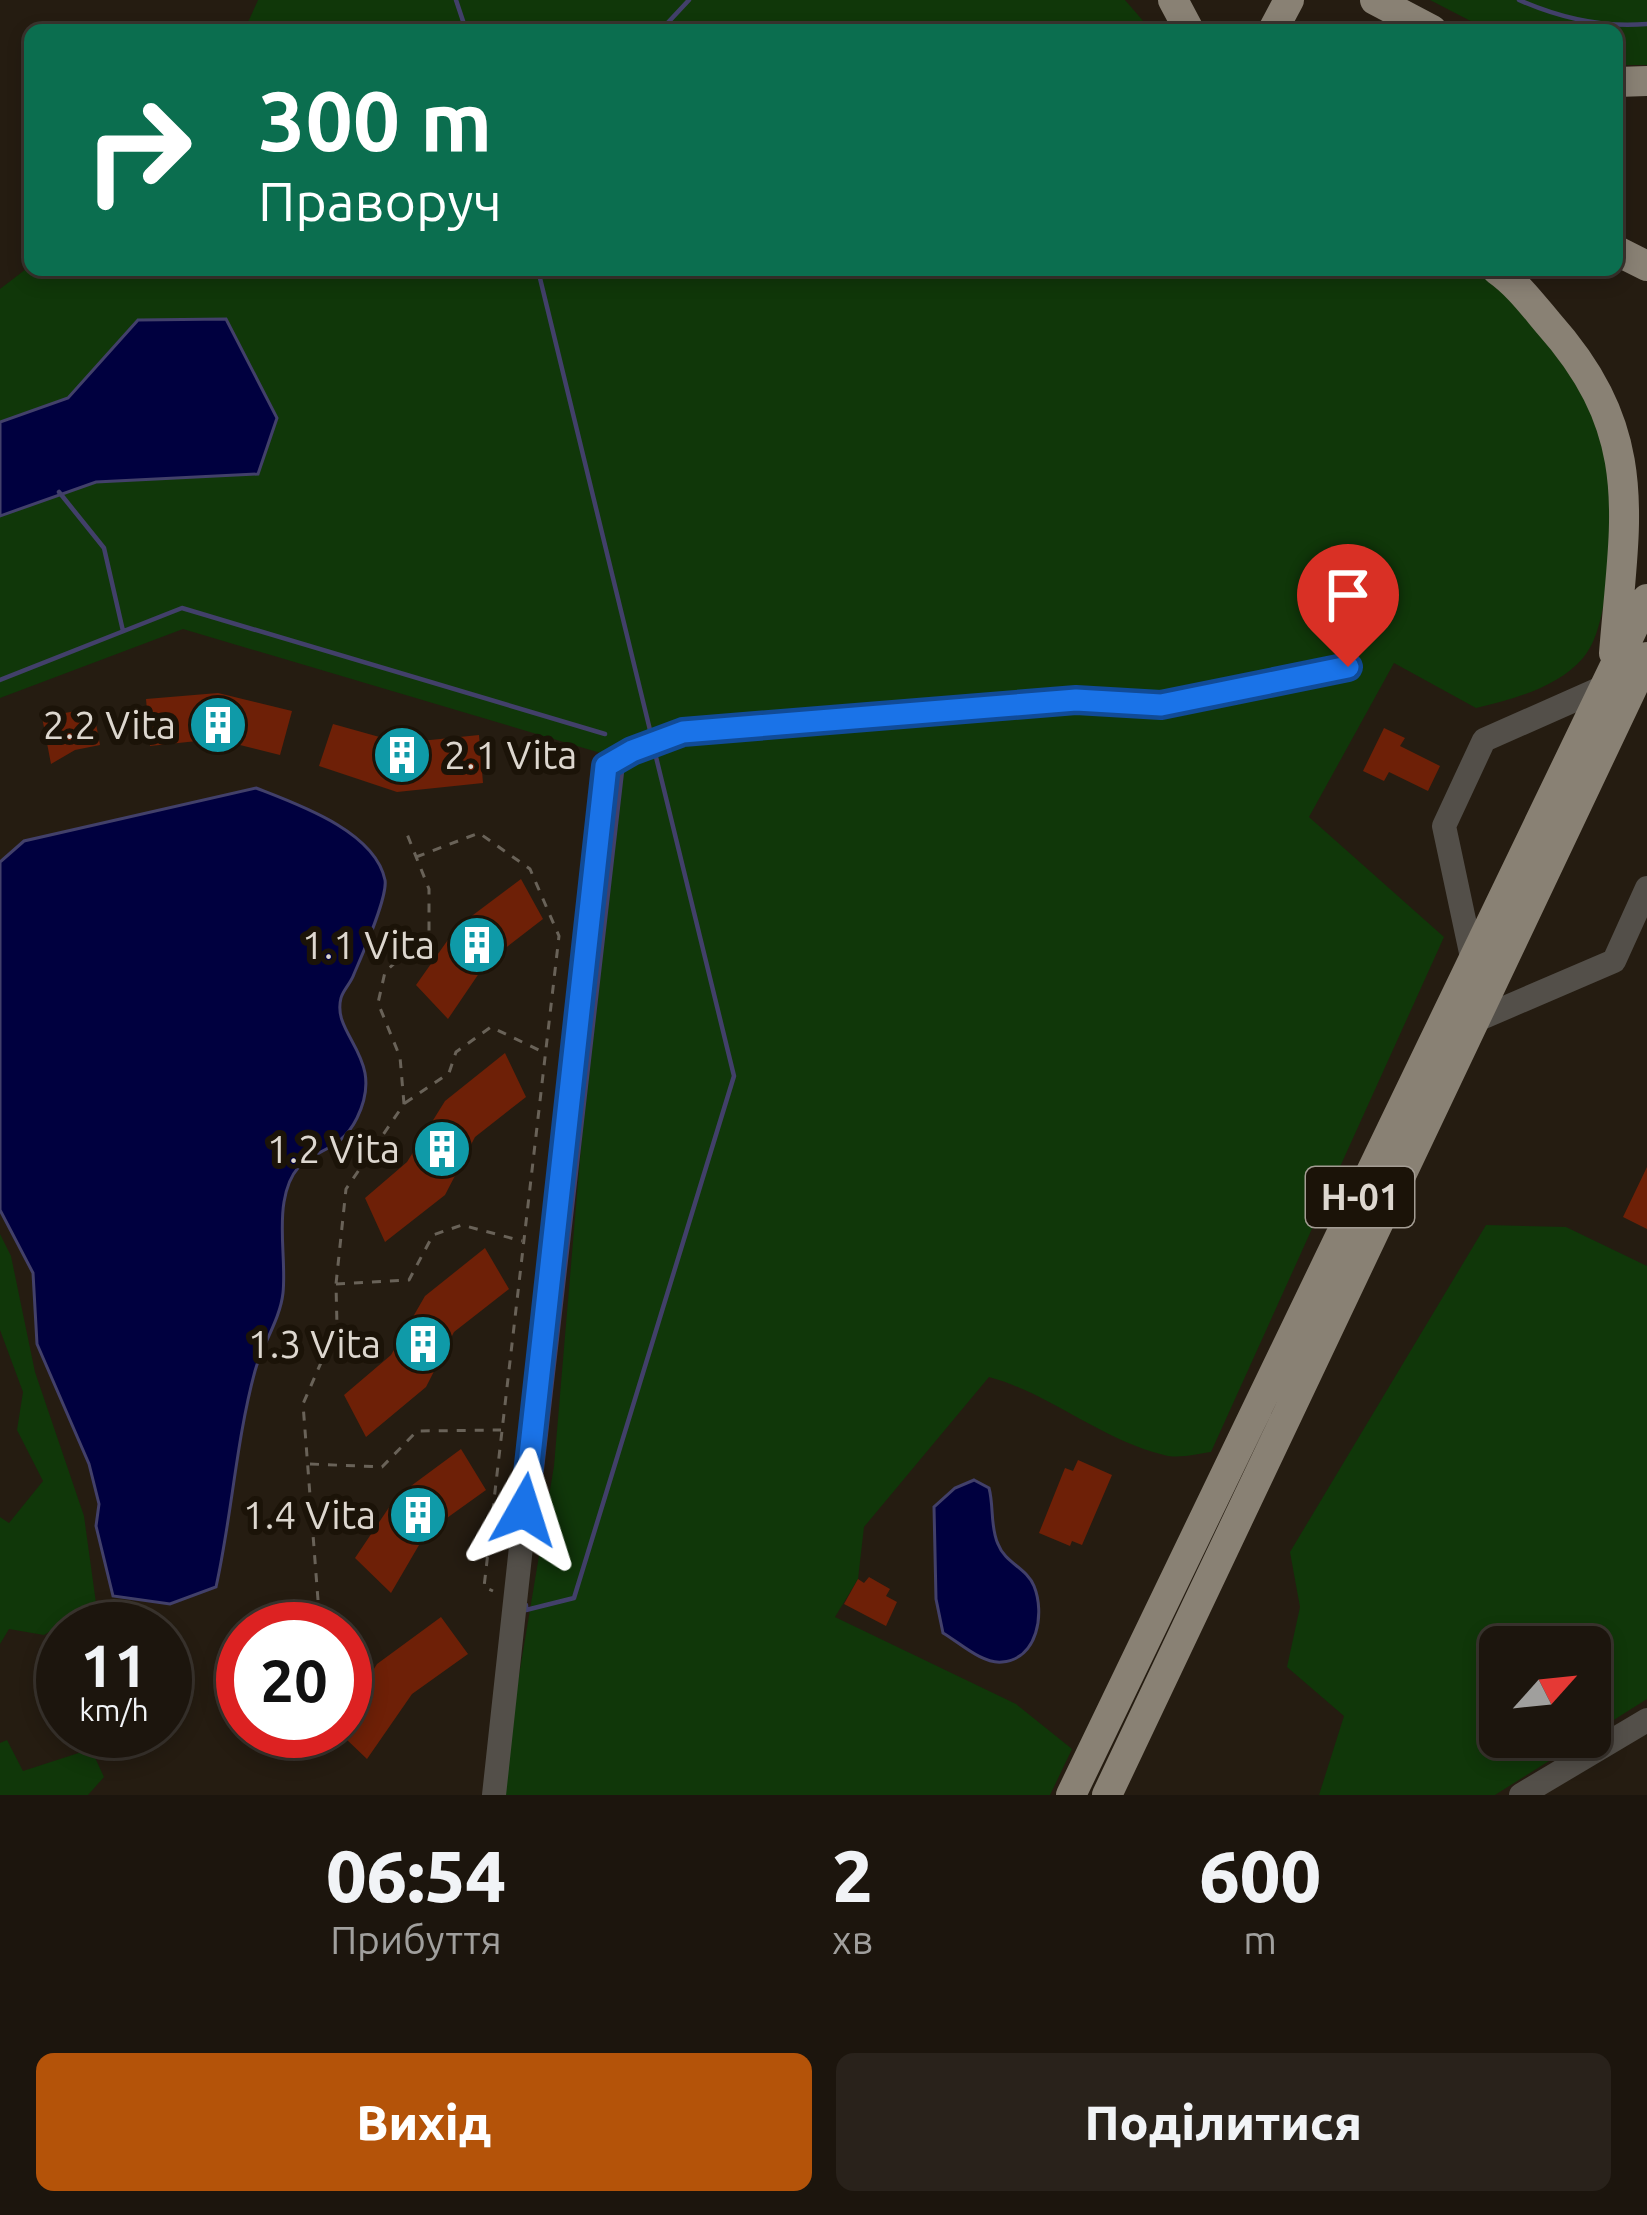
<!DOCTYPE html>
<html lang="uk">
<head>
<meta charset="utf-8">
<style>
	body { margin:0; font-family:Ubuntu,sans-serif; background:#29221b; color:#f1f3f6; height:100vh; display:flex; flex-direction:column; font-size:45px; white-space:nowrap }
	* { box-sizing:border-box; margin:0 }
	p { font-size:39px; color:#a09f9d }
	.icon { flex:none; width:66px; height:66px; fill:none; stroke:currentColor; stroke-width:2; stroke-linecap:round; stroke-linejoin:round }
	.map { position:relative; height:1795px; overflow:hidden }
	.sheet { display:flex; flex-direction:column; background:#1c150d; flex:1 }
	.sheet>* { flex:none }
	.guide { position:absolute; left:24px; top:24px; width:1599px; height:252px; border-radius:18px; box-shadow:0 6px 18px #0003,0 0 0 3px #3a342e; background:#0b6e4f; color:#fff; overflow:hidden }
	.needle { width:78px; rotate:63deg }
	.tools { position:absolute; left:1479px; top:1626px; display:grid; gap:24px }
	.tools a { display:grid; place-items:center; width:132px; height:132px; border-radius:18px; background:#1c150d; box-shadow:0 6px 18px #0003,0 0 0 3px #3a342e; font-size:60px }
	.speed { position:absolute; left:36px; top:1602px; display:flex; gap:24px; font-size:60px; font-weight:700; text-align:center }
	.speed>* { display:grid; place-content:center; width:156px; height:156px; border-radius:50%; background:#1c150d; box-shadow:0 6px 18px #0003,0 0 0 3px #3a342e; line-height:1 }
	.speed small { font-size:30px; font-weight:400 }
	.speed .limit { border:18px solid #d22; background:#fff; color:#111 }
	.pin { position:absolute; display:grid; place-items:center; width:102px; height:102px; color:#fff; margin:-123px -51px; border-radius:50% 50% 50% 0; rotate:-45deg; box-shadow:0 0 12px #0007 }
	.pin .icon { rotate:45deg }
	.me { position:absolute; width:132px; margin:-66px; rotate:6deg; stroke-linejoin:round; filter:drop-shadow(0 0 9px #0008) }
	.turn { display:flex; align-items:center; gap:42px; height:252px; padding:0 36px; font-size:54px }
	.turn .icon { width:156px; height:156px; stroke-width:2.5 }
	.turn b { display:block; font-size:84px; line-height:102px }
	.eta { display:flex; justify-content:space-evenly; align-items:center; height:204px; text-align:center }
	.eta b { font-size:72px; font-weight:800; line-height:84px }
	.cta { display:flex; gap:24px; margin-top:auto; padding:24px 36px }
	.cta a { flex:1; height:138px; border-radius:18px; background:#b45309; color:#fff; font-size:48px; font-weight:800; line-height:138px; text-align:center }
	.cta a+a { background:#29221b; color:#f1f3f6 }
	.map>svg:first-child { display:block }
	.green { fill:#103709 }
	.water { fill:#00003f; stroke:#42406a; stroke-width:3 }
	.lines { fill:none; stroke-linecap:round; stroke-linejoin:round }
	.stream { stroke:#42406a; stroke-width:4.5 }
	.building { fill:#6e2007 }
	.path { stroke:#696258; stroke-width:3; stroke-dasharray:9 9; stroke-linecap:butt }
	.minor { stroke:#534f49; stroke-width:24 }
	.major { stroke:#898174; stroke-width:30 }
	.route-casing { stroke:#114b97; stroke-width:30 }
	.route { stroke:#1a73e8; stroke-width:21 }
	.labels { text-anchor:middle; stroke-width:12; stroke-linejoin:round; paint-order:stroke }
	.shield { fill:#1b1308; stroke:#a39c93; stroke-width:3 }
	.shield-label { font-size:36px; font-weight:bold; fill:#ddd7cf }
	.poi-label { font-size:39px; fill:#ddd7cf; stroke:#1b1308; text-anchor:end }
</style>
</head>
<body>
<div class="map">
<svg width="1647" height="1795" viewBox="0 0 1647 1795">
	<rect width="100%" height="100%" fill="#251c11"/>
	<!-- green -->
	<path class="green" d="M258 0H1125L1151 30H238L249 20Z
		M1430 0H1647V65H1617V30H1488Z
		M30 266V270H1473C1539 314 1597 389 1609 470 1614 503 1611 537 1608 570 1605 597 1601 637 1583 658 1557 688 1513 699 1476 708L1394 663 1309 817 1444 937 1211 1452C1197 1454 1178 1459 1164 1455 1101 1440 1051 1394 989 1377L864 1527 858 1579 835 1617 1016 1704 1072 1749 1050 1795H499L554 1466 614 757 183 629 0 698V289Z
		M1486 1225 1566 1227 1647 1266V1699L1590 1735V1647H1500V1737H1587L1495 1795H1319L1344 1716 1287 1667 1300 1607 1290 1552Z
		M0 1234 11 1256 35 1372 84 1516 96 1603 44 1635 9 1629 0 1644V1517L9 1523 43 1481 17 1430 23 1392 0 1330Z
		M7 1740 23 1771 91 1749 104 1777 88 1795H0V1743Z"/>
	<!-- water -->
	<path class="water" d="M226 319 277 418 258 474 96 482 0 516V422L68 398 138 320Z
		M256 788C297 804 375 831 385 880 388 897 362 955 354 974 351 983 343 990 341 998 331 1036 387 1057 357 1118 334 1165 294 1141 284 1202 279 1231 286 1264 283 1293 280 1320 262 1345 255 1371 236 1441 232 1515 216 1587L170 1604 113 1596 96 1526 99 1504 89 1464 37 1344 33 1273 0 1210V862L24 841Z
		M974 1480 989 1488C994 1506 990 1527 998 1544 1005 1563 1027 1568 1034 1586 1045 1613 1038 1659 1002 1662 982 1664 960 1643 943 1633L936 1599 934 1507 955 1488Z"/>
	<g class="lines">
		<!-- stream -->
		<path class="stream" d="M456 0 466 30
			M1519 0C1560 18 1602 28 1647 24
			M661 30 689 0
			M538 270 650 730
			M59 492 104 548 123 631
			M0 680 182 608 605 734
			M533 1546 622 771
			M526 1605V1610L574 1598 734 1076 656 757"/>
	</g>
	<!-- building -->
	<path class="building" d="M218 693 292 711 280 755 216 739 150 746 146 699Z
		M93 708 100 745 75 750 51 764 42 717Z
		M333 724 401 743 479 735 483 783 397 792 319 766Z
		M1384 728 1405 738 1400 746 1440 766 1428 791 1389 772 1384 781 1363 771Z
		M521 879 543 919 486 963 448 1019 416 985 457 927Z
		M505 1053 526 1097 475 1137 445 1195 385 1242 365 1198 407 1162 445 1101Z
		M1647 1167V1229L1623 1217Z
		M485 1248 509 1289 454 1332 426 1387 366 1437 344 1395 391 1355 425 1296Z
		M461 1449 486 1490 426 1533 391 1593 355 1558 396 1497Z
		M1078 1460 1112 1475 1082 1545 1072 1541 1070 1546 1039 1533 1065 1468 1073 1471Z
		M869 1577 890 1589 886 1596 897 1602 886 1626 844 1604 858 1579 864 1583Z
		M441 1617 468 1654 412 1694 367 1759 345 1738V1715L377 1664Z"/>
	<g class="lines">
		<!-- path -->
		<path class="path" d="M416 857 479 833 530 869 559 936 484 1587 493 1591
			M405 1103 449 1073 456 1052 491 1027 543 1052
			M336 1284 409 1280 433 1235 462 1225 522 1241
			M310 1464 382 1467 417 1431 501 1430
			M318 1600 303 1404 337 1326 336 1284 346 1189 404 1104 400 1057 378 1003 385 972 429 931V889L405 829"/>
		<!-- minor -->
		<path class="minor" d="M1473 962 1444 826 1484 740 1606 686
			M1472 1022 1614 961 1647 888
			M494 1795 606 766 632 751 683 732 1076 700 1161 705 1348 667
			M1521 1795 1647 1720"/>
		<!-- major -->
		<path class="major" d="M1173 0 1189 30
			M1375 0 1432 30
			M1273 30 1289 0
			M1617 82 1647 81
			M1617 251 1647 266
			M1497 270C1517 284 1532 304 1548 323 1647 434 1625 517 1614 653
			M1071 1795 1647 599
			M1107 1795 1647 657"/>
	</g>
	<g class="lines">
		<!-- route casing -->
		<g class="route-casing">
			<path id="route" d="M524 1510 606 766 632 751 683 732 1076 700 1161 705 1348 667"/>
		</g>
		<!-- route -->
		<use href="#route" class="route"/>
	</g>
	<!-- icons -->
	<defs>
		<g id="building-disc" transform="scale(3)"><circle r="9.5" fill="#0f9aa8" stroke="#1b1308"/><path d="M-4-6H4V6H1V3H-1V6H-4ZM-2.5-4.3h1.7v1.8h-1.7ZM.8-4.3h1.7v1.8H.8ZM-2.5-1h1.7V.8h-1.7ZM.8-1h1.7V.8H.8Z" fill="#fff"/></g>
	</defs>
	<g fill-rule="evenodd">
		<use href="#building-disc" x="218" y="725"/>
		<use href="#building-disc" x="402" y="755"/>
		<use href="#building-disc" x="477" y="945"/>
		<use href="#building-disc" x="442" y="1149"/>
		<use href="#building-disc" x="423" y="1344"/>
		<use href="#building-disc" x="418" y="1515"/>
	</g>
	<g class="labels">
		<!-- shield labels -->
		<rect class="shield" x="1306" y="1167" width="108" height="60" rx="9"/>
		<g class="shield-label">
			<text x="1360" y="1210">Н-01</text>
		</g>
		<!-- poi labels -->
		<g class="poi-label">
			<text x="176" y="739">2.2 Vita</text>
			<text x="444" y="769" text-anchor="start">2.1 Vita</text>
			<text x="435" y="959">1.1 Vita</text>
			<text x="400" y="1163">1.2 Vita</text>
			<text x="381" y="1358">1.3 Vita</text>
			<text x="376" y="1529">1.4 Vita</text>
		</g>
	</g>
</svg>
<div class="tools">
<a><svg class="needle" viewBox="-14 -14 28 28"><path d="M0-13l5 13h-10z" fill="#e53935"/><path d="M0 13l5-13h-10z" fill="#a09f9d"/></svg></a>
</div>
<div class="speed"><div>11<small>km/h</small></div><div class="limit">20</div></div>
<div class="pin" style="left:1348px;top:667px;background:#d93025"><svg class="icon" aria-label="arrive" viewBox="0 0 24 24"><path d="M6 21V4h12l-3 4 3 4H6"/></svg></div>
<svg class="me" style="left:524px;top:1510px" viewBox="-20 -20 40 40"><path d="M0-17L14 15 0 8-14 15z" fill="#1a73e8" stroke="#fff" stroke-width="4"/></svg>
<div class="guide">
<div class="turn"><svg class="icon" aria-label="right" viewBox="0 0 24 24"><path d="M7 20v-9h11M14 6l5 5-5 5"/></svg><div><b>300 m</b>Праворуч</div></div>
</div>
</div>
<section class="sheet">
<div class="eta">
<div><b>06:54</b><p>Прибуття</p></div>
<div><b>2</b><p>хв</p></div>
<div><b>600</b><p>m</p></div>
</div>
<div class="cta"><a>Вихід</a><a>Поділитися</a></div>
</section>
</body>
</html>
